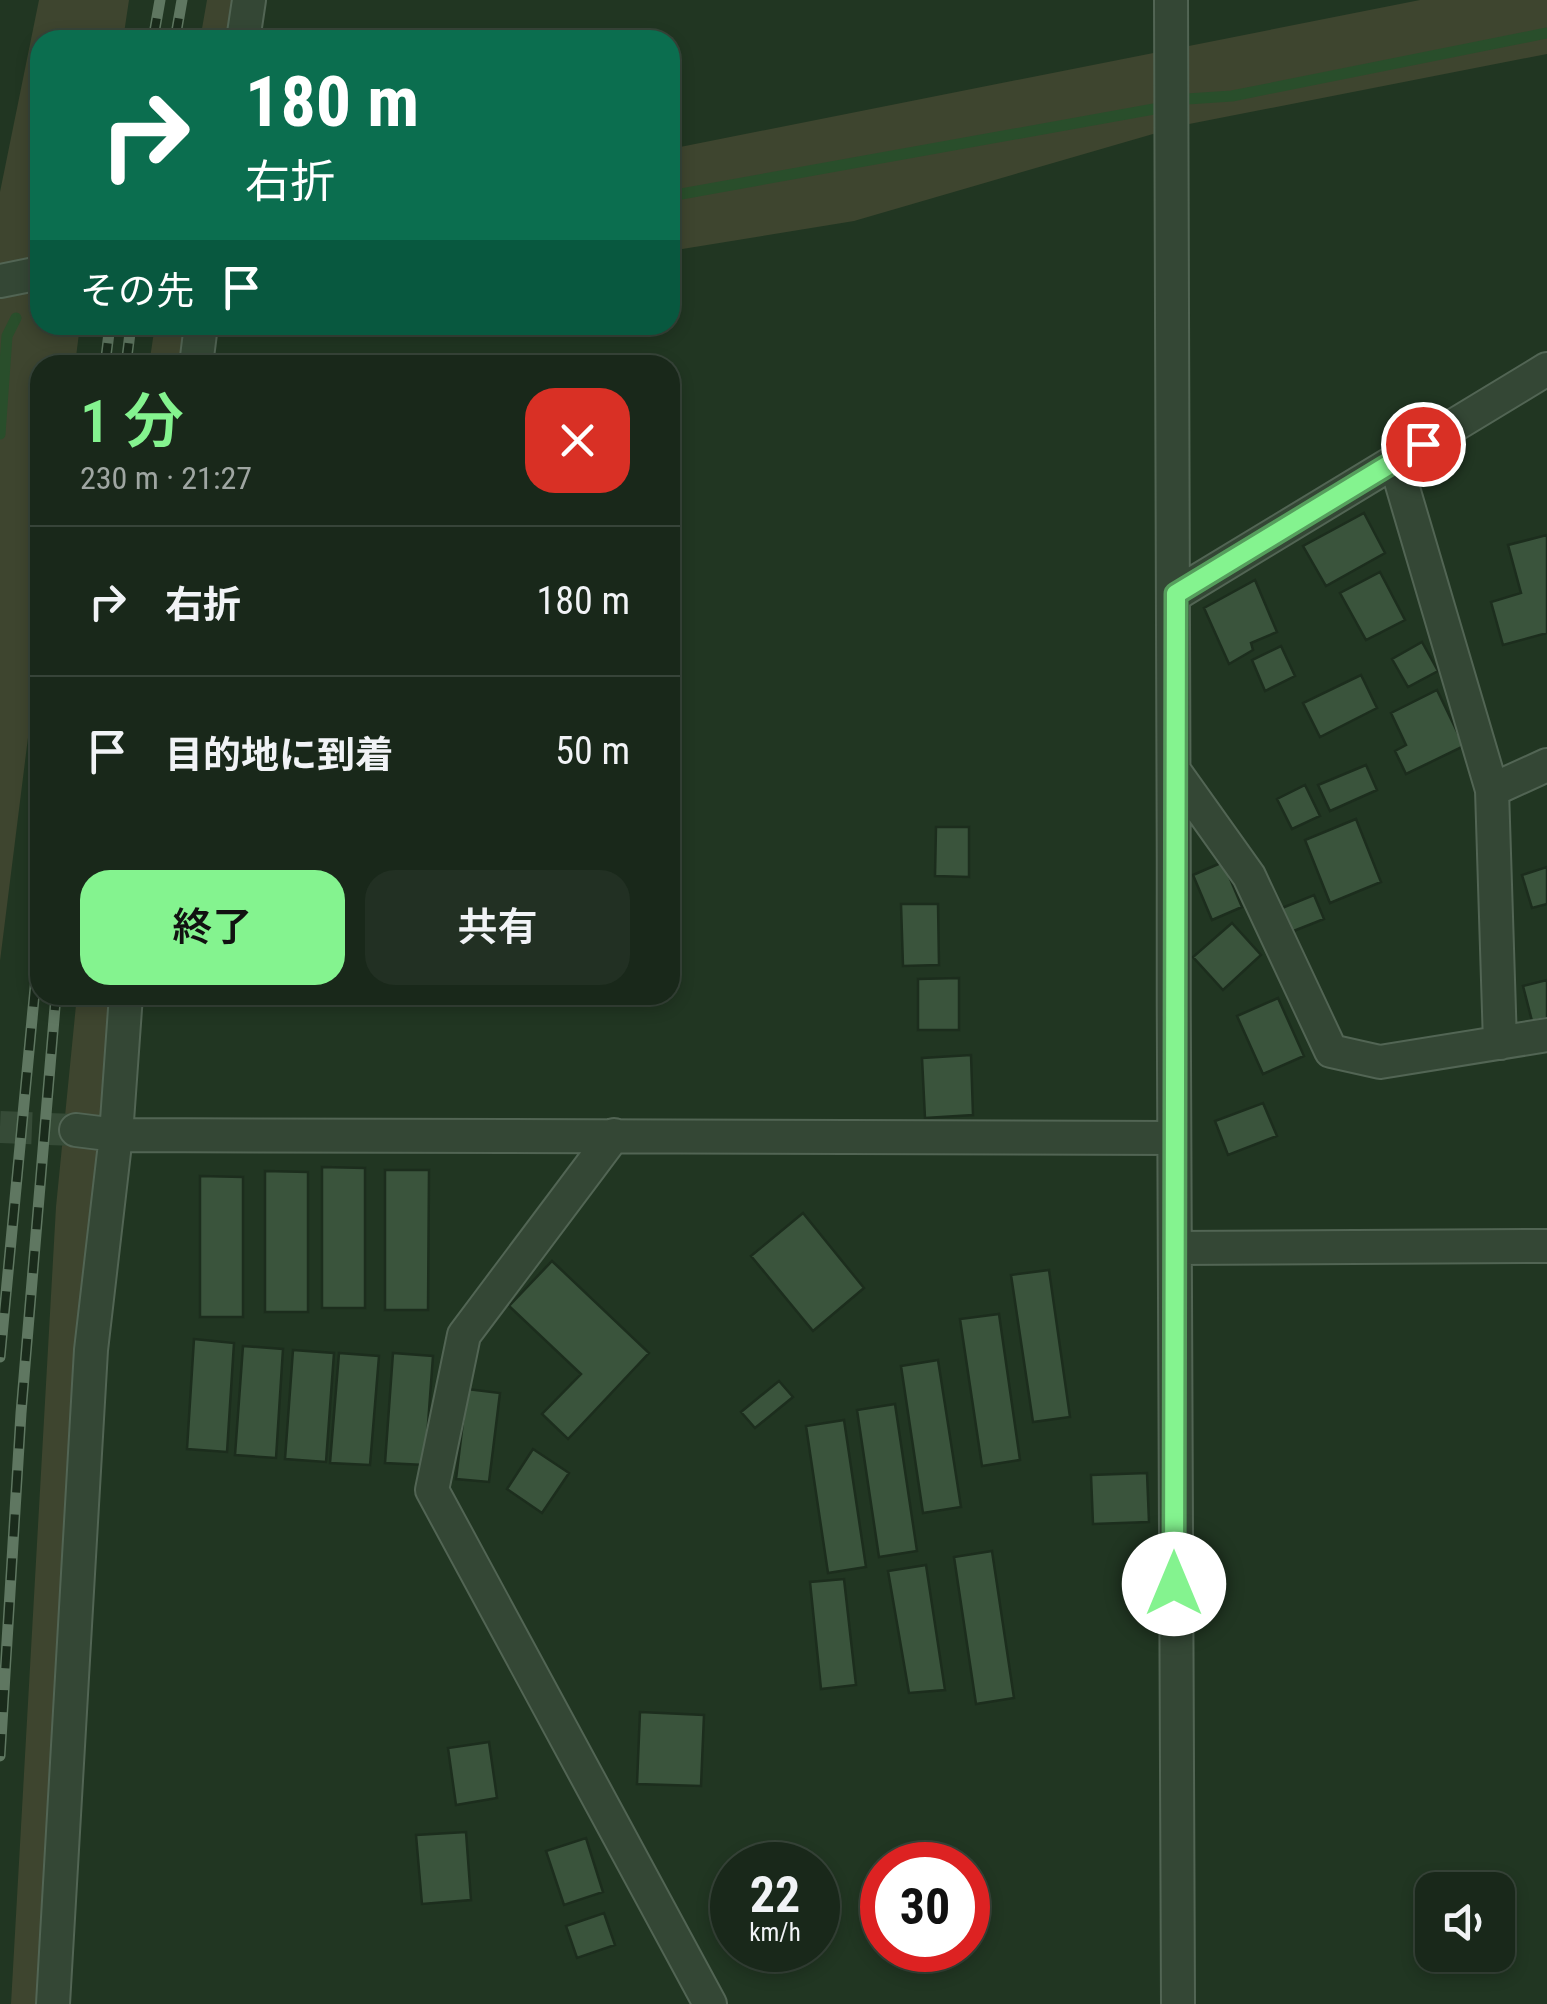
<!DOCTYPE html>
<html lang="ja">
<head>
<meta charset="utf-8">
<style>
	body { margin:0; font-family:"Roboto Condensed","Noto Sans JP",sans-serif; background:#223023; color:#f1f3f6; height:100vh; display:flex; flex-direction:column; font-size:38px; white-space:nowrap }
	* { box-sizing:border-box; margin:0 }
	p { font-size:32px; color:#9fa6a2 }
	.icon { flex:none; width:55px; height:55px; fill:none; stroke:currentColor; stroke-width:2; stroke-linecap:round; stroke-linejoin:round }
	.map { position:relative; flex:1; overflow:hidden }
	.details { position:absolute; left:30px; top:355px; width:650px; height:650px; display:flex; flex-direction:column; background:#19281a; border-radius:30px; box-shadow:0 5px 15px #0003,0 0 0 2px #374439 }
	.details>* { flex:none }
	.hud { position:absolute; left:30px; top:30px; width:650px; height:305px; border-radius:30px; box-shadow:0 5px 15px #0003,0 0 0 2px #374439; background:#0b6e4f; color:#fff; overflow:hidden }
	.tools { position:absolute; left:1415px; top:1872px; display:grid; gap:20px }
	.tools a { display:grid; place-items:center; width:100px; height:100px; border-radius:20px; background:#19281a; box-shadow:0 5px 15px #0003,0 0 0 2px #374439; font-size:50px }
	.speed { position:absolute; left:710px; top:1842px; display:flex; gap:20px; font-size:50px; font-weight:700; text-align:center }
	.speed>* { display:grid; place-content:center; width:130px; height:130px; border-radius:50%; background:#19281a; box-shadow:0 5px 15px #0003,0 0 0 2px #374439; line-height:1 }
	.speed small { font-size:25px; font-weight:400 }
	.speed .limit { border:15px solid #d22; background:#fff; color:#111 }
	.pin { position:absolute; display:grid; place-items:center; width:85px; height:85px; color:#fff; margin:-42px; border:5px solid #fff; border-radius:50%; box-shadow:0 2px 10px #0007 }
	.me { position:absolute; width:110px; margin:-55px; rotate:0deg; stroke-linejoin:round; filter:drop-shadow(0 0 8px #0008) }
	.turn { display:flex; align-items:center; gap:35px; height:210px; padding:0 50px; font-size:45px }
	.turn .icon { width:130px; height:130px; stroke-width:2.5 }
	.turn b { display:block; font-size:70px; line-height:85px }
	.then { display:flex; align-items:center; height:95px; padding:0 50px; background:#0003; gap:20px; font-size:38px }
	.round { display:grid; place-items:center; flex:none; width:105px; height:105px; border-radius:30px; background:#223023 }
	.head { display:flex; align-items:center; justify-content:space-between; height:170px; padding:0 50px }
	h1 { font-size:60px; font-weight:600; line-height:75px; color:#84f38f }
	.primary-button { display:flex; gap:20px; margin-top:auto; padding:20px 50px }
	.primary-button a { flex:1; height:115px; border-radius:30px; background:#84f38f; color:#111; font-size:40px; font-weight:600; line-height:115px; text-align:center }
	.primary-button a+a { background:#223023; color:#f1f3f6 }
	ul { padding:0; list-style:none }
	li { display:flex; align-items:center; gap:30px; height:150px; padding:0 50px; border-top:2px solid #374439 }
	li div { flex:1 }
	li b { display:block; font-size:38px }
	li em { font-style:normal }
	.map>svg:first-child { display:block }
	.green { fill:#3e452f }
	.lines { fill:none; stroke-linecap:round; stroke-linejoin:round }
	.stream { stroke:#294e2b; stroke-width:11 }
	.building { fill:#3a543c; stroke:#1c2d1d; stroke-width:2.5 }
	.minor-tunnel { stroke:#364b37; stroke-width:32; stroke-dasharray:32 16; stroke-linecap:butt }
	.minor-casing { stroke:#526554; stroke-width:36 }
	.minor { stroke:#344735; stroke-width:32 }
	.rail-casing { stroke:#5f7761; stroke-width:11 }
	.rail { stroke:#1a2b1b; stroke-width:8; stroke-dasharray:22; stroke-linecap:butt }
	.route-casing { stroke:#569e5d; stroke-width:25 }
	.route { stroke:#84f38f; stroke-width:18 }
</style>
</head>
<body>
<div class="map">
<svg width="1547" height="2004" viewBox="0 0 1547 2004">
	<rect width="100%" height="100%" fill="#213622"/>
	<!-- green -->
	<path class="green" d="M39 0H129L123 40H40V325H80L75 365H40V642L0 961V192Z
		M207 0H249L243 40H200Z
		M1420 0H1547V54L1184 125 854 221 670 251V149Z
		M155 325H204L199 365H149Z
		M77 995H126L53 2004H11L56 1207Z"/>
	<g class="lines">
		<!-- stream -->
		<path class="stream" d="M670 196 1165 107 1172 100 1232 96 1547 33
			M0 434 7 336 16 318"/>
	</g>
	<!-- building -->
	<path class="building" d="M1364 513 1385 553 1326 586 1303 546Z
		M1547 535V633L1503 645 1491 602 1521 593 1508 545Z
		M1380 572 1405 620 1366 640 1340 593Z
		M1255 580 1277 632 1251 643 1253 650 1229 664 1204 608Z
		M1422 642 1438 671 1408 687 1392 659Z
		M1281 646 1295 676 1265 691 1252 660Z
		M1361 675 1377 708 1320 737 1303 703Z
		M1437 690 1464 746 1406 774 1395 751 1406 745 1391 713Z
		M1366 765 1377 790 1330 811 1318 785Z
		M1305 785 1320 816 1292 829 1277 799Z
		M1356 819 1381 882 1330 903 1305 840Z
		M936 827H969V877L935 876Z
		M1223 862 1242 907 1212 920 1193 875Z
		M1547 867V904L1532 908 1522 875Z
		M1314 895 1324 919 1291 932 1282 908Z
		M901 904H938L939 965 903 966Z
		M1232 923 1261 955 1223 990 1193 957Z
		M959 978V1030H918V979Z
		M1547 980V1018L1532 1021 1523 986Z
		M1278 998 1304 1056 1263 1074 1237 1016Z
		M971 1055 973 1115 925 1118 922 1058Z
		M1263 1103 1277 1136 1228 1155 1215 1121Z
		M322 1167 365 1168V1308H322Z
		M385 1170H429L428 1310H385Z
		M265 1171 308 1172V1312H265Z
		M200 1176 243 1177V1317H200Z
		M803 1213 864 1288 813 1331 751 1256Z
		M552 1261 649 1353 568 1439 542 1414 581 1374 509 1306Z
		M1049 1270 1070 1417 1033 1422 1011 1275Z
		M999 1314 1020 1460 982 1466 960 1319Z
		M194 1339 234 1343 227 1452 187 1449Z
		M243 1346 283 1349 276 1458 235 1455Z
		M293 1350 334 1353 326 1462 285 1459Z
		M339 1353 379 1356 370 1465 330 1463Z
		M393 1353 433 1356 425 1465 385 1463Z
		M938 1360 961 1507 923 1513 901 1366Z
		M779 1381 793 1397 755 1428 741 1412Z
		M467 1389 500 1393 489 1482 456 1479Z
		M895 1404 917 1551 879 1557 857 1410Z
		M844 1420 866 1567 828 1573 806 1426Z
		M533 1449 569 1473 542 1513 507 1489Z
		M1147 1473 1149 1522 1093 1524 1091 1475Z
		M992 1551 1014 1698 976 1704 954 1557Z
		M926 1565 945 1690 909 1693 888 1571Z
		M844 1579 856 1685 821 1689 810 1582Z
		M640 1712 704 1715 701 1786 637 1784Z
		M489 1742 497 1798 456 1805 448 1748Z
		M466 1832 471 1900 422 1904 416 1835Z
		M586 1838 603 1892 564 1905 546 1851Z
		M604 1913 615 1945 577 1958 566 1926Z"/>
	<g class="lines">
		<!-- minor-tunnel -->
		<path class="minor-tunnel" d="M0 1127 76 1130"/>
		<!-- minor casing -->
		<g class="minor-casing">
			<path id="minor" d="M1171 0C1177 668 1170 1336 1178 2004
				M243 40 249 0
				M0 281 40 273
				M196 365 201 325
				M1395 461 1492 790 1500 1043
				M1176 594 1547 369
				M1175 772 1249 876 1331 1051 1380 1062 1547 1035
				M1492 790 1547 765
				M76 1130 116 1135 1174 1138
				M614 1135 464 1335 432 1490 710 2004
				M1175 1248 1547 1246
				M53 2004 91 1350 116 1135 126 995"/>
		</g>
		<!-- minor -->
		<use href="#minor" class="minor"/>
		<!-- rail casing -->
		<g class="rail-casing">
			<path id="rail" d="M153 40 160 0
				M175 40 182 0
				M105 365 110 325
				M126 365 131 325
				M0 1357 40 935
				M0 1756 21 1413 56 995"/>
		</g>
		<!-- rail -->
		<use href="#rail" class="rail"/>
	</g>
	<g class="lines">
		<!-- route casing -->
		<g class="route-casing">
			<path id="route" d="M1174 1584 1176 594 1423 444"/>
		</g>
		<!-- route -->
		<use href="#route" class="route"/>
	</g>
</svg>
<div class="tools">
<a><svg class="icon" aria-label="sound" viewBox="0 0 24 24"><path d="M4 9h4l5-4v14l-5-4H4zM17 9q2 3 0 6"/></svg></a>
</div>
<div class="speed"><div>22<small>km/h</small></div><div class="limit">30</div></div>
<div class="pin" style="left:1423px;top:444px;background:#d93025"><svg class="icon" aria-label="arrive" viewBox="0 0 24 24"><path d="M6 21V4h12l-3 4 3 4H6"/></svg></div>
<svg class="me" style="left:1174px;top:1584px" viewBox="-20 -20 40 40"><circle r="19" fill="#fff"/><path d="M0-13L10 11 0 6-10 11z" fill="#84f38f"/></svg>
<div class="hud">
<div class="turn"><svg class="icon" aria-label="right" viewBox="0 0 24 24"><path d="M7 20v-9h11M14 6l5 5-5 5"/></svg><div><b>180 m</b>右折</div></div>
<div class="then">その先<svg class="icon" aria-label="arrive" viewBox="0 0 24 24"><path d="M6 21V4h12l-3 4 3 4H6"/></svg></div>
</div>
<section class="details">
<div class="head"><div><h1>1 分</h1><p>230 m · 21:27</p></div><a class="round" style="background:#d93025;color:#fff"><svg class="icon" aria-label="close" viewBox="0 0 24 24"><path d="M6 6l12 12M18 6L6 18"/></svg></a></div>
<ul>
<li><svg class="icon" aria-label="right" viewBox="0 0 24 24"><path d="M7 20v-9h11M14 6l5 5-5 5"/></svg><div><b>右折</b></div><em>180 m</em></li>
<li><svg class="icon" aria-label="arrive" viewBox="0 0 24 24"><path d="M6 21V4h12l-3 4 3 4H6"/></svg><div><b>目的地に到着</b></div><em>50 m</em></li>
</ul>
<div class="primary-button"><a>終了</a><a>共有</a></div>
</section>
</div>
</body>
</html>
